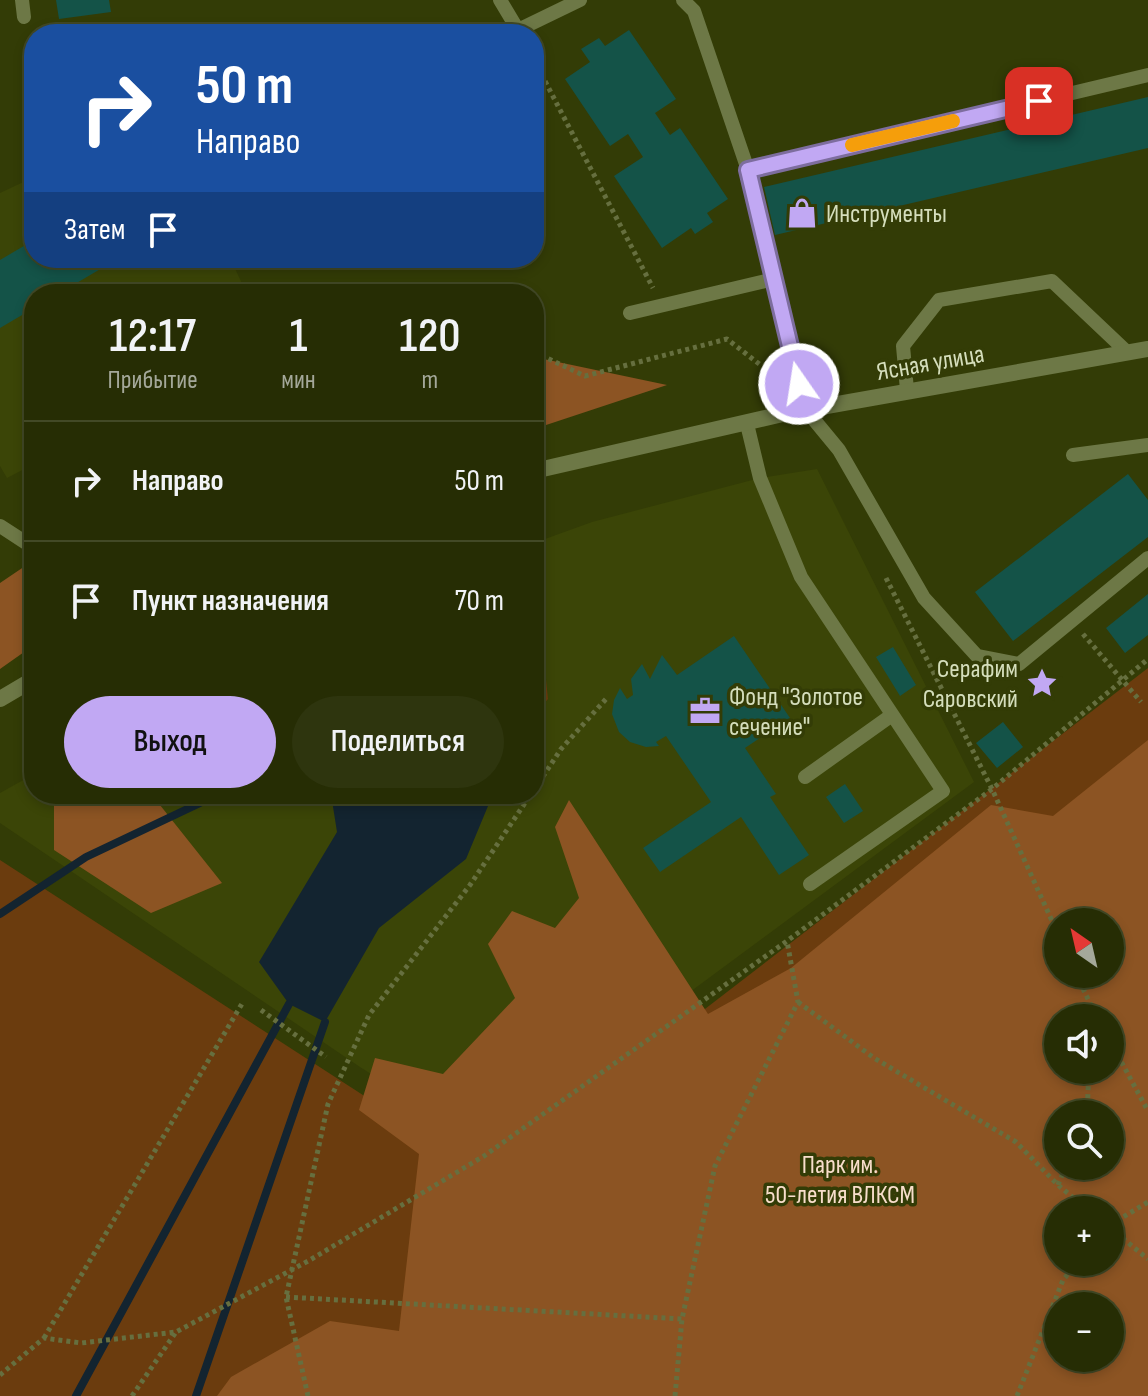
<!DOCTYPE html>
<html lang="ru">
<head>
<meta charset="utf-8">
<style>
	body { margin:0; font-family:"Sofia Sans Condensed",sans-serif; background:#2e350e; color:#f1f3f6; height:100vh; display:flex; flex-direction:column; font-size:30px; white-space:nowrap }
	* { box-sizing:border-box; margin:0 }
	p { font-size:26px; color:#a4a89a }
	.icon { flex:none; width:44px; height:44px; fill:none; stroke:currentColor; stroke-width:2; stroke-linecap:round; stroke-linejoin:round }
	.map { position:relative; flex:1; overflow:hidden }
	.panel { position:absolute; left:24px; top:284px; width:520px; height:520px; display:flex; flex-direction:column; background:#262d04; border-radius:32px; box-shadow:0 4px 12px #0003,0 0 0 2px #424926 }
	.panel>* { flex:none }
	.guide { position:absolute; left:24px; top:24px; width:520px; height:244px; border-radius:32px; box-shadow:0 4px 12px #0003,0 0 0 2px #424926; background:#1a4fa0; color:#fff; overflow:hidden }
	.needle { width:52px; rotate:326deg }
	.buttons { position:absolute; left:1044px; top:908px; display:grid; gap:16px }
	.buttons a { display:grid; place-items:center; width:80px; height:80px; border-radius:50%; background:#262d04; box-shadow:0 4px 12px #0003,0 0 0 2px #424926; font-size:40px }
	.pin { position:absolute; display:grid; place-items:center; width:68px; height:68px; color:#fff; margin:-34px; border-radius:16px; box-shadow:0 4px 12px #0006 }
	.me { position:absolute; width:88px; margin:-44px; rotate:347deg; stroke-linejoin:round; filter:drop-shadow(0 0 6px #0008) }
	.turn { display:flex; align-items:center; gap:28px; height:168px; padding:0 40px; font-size:36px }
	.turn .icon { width:104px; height:104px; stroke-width:2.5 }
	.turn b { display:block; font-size:56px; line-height:68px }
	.then { display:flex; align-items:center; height:76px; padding:0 40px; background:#0003; gap:16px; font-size:30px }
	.eta { display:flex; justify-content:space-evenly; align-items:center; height:136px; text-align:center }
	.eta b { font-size:48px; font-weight:600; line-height:56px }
	.cta { display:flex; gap:16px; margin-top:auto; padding:16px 40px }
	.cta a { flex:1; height:92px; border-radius:48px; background:#c1a8f3; color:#111; font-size:32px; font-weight:600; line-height:92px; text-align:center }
	.cta a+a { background:#2e350e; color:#f1f3f6 }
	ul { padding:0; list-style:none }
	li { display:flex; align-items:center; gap:24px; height:120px; padding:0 40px; border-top:2px solid #424926 }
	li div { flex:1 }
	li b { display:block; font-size:30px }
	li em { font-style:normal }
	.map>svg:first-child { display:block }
	.built { fill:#3b4507 }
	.green { fill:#6b3c0e; fill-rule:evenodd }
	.forest { fill:#8c5423; fill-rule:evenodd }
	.water { fill:#132430 }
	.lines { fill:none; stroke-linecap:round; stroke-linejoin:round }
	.stream { stroke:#132430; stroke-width:8 }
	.building { fill:#145348 }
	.path { stroke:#666f3f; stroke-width:5; stroke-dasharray:4 4; stroke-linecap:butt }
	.service { stroke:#6d7846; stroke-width:14 }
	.tertiary { stroke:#6d7846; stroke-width:16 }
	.route-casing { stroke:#7d6d9e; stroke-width:20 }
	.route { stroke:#c1a8f3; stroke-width:14 }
	.slow { stroke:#f59e0b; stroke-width:14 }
	.labels { text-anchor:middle; stroke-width:7; stroke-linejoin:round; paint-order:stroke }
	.poi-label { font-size:26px; fill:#d5debc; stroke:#333c06; text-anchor:start }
	.street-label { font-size:26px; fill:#d5debc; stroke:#333c06 }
	.park-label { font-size:26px; fill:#f8decb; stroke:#333c06 }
</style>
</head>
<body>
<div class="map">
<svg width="1148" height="1396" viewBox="0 0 1148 1396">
	<rect width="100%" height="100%" fill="#333c06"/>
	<!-- built -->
	<path class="built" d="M34 177V258H230L247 294H34V464L7 478 0 466V193Z
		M817 469 974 782 483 1145 360 1067 0 823V793L34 774V794H534V543L592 522 760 478Z"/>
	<!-- green -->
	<path class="green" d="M534 640 542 641 548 699 534 715Z
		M1148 668V1396H0V860L488 1176ZM1058 922H1110V974H1058ZM1058 1018H1110V1070H1058ZM1058 1114H1110V1166H1058ZM1058 1210H1110V1262H1058ZM1058 1306H1110V1358H1058Z"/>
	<!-- forest -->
	<path class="forest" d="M534 357 667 385 534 429Z
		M34 560V645L0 669V583Z
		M1148 740V1396H217L231 1377 330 1321 399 1331 419 1154 359 1110 375 1058 443 1074 515 998 488 944 512 911 555 928 579 898 555 827 569 800 708 1014 791 968 991 805 1053 816ZM1110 922V974H1058V922ZM1110 1018V1070H1058V1018ZM1110 1114V1166H1058V1114ZM1110 1210V1262H1058V1210ZM1110 1306V1358H1058V1306Z
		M76 794H169L156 800 222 883 151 913 54 850V805Z"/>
	<!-- water -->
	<path class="water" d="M331 794H493L466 859 379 928 325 1022 289 1004 259 962 337 832Z"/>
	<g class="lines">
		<!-- stream -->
		<path class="stream" d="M0 914 86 857 200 803
			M76 1396 289 1004
			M196 1396 325 1022"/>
	</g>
	<!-- building -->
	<path class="building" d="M56 0H109L111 12 59 19Z
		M629 30 676 99 655 113 670 135 680 128 728 199 707 213 713 222 695 234 691 228 662 248 614 176 643 157 628 134 610 146 565 79 590 62 581 49 599 38 605 46Z
		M1148 97V148L775 235 764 187Z
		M34 240V258H119L58 294H34V308L0 328V260Z
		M1128 474 1148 500V537L1013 641 975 592Z
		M1148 594V635L1125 653 1106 628Z
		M734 636 790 718 745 748 776 794 770 797 809 855 779 875 741 817 660 872 643 848 711 802 666 736 656 742 659 746 646 747 630 742 619 732 612 714 614 700 620 688 627 699 633 695 631 679 642 664 650 679 662 655 677 675Z
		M893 647 916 685 900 696 876 657Z
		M1003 722 1023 747 997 768 976 743Z
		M845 784 863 811 844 823 826 797Z"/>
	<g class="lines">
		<!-- path -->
		<path class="path" d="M534 60 653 288
			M534 352 585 376 727 339 776 377
			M886 578 992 789 1058 934
			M1083 634 1141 702
			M534 790 561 749 606 699
			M1076 974 1097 1018
			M798 1002 874 1058 1016 1142 1058 1185 1088 1210
			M261 1010 326 1057
			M1110 1041 1148 1111
			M1087 1114 1089 1070
			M1058 1185 1066 1166
			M1110 1225 1148 1202
			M1110 1228 1148 1259
			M286 1297 682 1319
			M44 1338 243 1002
			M0 1375 44 1338 81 1343 176 1332 310 1260 484 1156 787 941 992 789 1148 659
			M132 1396 176 1332
			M308 1396 286 1297 328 1104 369 1015 470 885 531 794
			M675 1396 682 1319 715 1166 798 1002 787 941
			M1017 1396 1063 1280 1078 1262"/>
		<!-- service -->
		<path class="service" d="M22 0 24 17
			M500 0 518 30 580 0
			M683 0 694 11 748 170 806 410 839 450 924 598 977 656 1019 664 1148 558
			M748 170 1148 75
			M630 313 774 279
			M907 390 903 346 939 300 1052 281 1127 352
			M747 424 760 478 801 577 943 791 810 884
			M1073 455 1148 445
			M0 526 34 548
			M805 777 892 715"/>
		<!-- tertiary -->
		<path class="tertiary" d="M534 471 787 413 1148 349
			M0 699 34 679"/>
	</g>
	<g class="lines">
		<!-- route casing -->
		<g class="route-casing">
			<path id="route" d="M799 384 748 170 1039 101"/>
		</g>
		<!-- route -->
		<use href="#route" class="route"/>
		<!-- slow -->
		<path class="slow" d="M852 145 953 121"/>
	</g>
	<!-- icons -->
	<defs>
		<g id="shop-bare" transform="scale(2.4)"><path d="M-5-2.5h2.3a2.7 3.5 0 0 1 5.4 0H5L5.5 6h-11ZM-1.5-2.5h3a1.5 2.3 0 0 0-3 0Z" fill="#c1a8f3" stroke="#333c06" stroke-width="2.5" paint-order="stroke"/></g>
		<g id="sight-bare" transform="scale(2.4)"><path d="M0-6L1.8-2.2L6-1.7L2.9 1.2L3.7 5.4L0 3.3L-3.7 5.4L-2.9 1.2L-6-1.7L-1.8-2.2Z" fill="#c1a8f3" stroke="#333c06" stroke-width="2.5" paint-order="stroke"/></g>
		<g id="office-bare" transform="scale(2.4)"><path d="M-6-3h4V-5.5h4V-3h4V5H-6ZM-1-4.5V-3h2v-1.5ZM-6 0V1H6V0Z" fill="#c1a8f3" stroke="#333c06" stroke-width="2.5" paint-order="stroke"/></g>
	</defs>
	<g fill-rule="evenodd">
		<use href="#shop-bare" x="802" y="213"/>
		<use href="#sight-bare" x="1042" y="683"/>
		<use href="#office-bare" x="705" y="711"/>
	</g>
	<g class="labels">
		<!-- poi labels -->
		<g class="poi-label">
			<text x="826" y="222">Инструменты</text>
			<text x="1018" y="677" text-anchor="end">Серафим<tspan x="1018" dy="30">Саровский</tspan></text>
			<text x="729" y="705">Фонд "Золотое<tspan x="729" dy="30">сечение"</tspan></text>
		</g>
		<!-- street labels -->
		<g class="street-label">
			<text transform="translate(930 362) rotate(-10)" y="9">Ясная улица</text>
		</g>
		<!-- park labels -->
		<g class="park-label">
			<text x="840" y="1173">Парк им.<tspan x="840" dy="30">50-летия ВЛКСМ</tspan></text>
		</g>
	</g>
</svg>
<div class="buttons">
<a><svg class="needle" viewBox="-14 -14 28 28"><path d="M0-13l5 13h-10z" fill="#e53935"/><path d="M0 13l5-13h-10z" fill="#a4a89a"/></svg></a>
<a><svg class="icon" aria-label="sound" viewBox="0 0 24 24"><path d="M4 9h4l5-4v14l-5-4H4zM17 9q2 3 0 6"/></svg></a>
<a><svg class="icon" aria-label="search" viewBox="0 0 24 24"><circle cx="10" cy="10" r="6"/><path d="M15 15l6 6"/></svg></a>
<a>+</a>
<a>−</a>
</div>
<div class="pin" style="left:1039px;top:101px;background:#d93025"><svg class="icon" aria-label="arrive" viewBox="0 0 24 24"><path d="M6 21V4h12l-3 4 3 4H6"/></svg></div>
<svg class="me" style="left:799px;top:384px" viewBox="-20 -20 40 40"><circle r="17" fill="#c1a8f3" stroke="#fff" stroke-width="3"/><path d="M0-11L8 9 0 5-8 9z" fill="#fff"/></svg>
<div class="guide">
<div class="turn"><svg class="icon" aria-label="right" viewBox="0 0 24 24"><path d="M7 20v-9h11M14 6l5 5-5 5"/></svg><div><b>50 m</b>Направо</div></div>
<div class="then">Затем<svg class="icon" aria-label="arrive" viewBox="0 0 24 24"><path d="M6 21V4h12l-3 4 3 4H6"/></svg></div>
</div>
<section class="panel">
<div class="eta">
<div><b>12:17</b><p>Прибытие</p></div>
<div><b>1</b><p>мин</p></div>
<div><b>120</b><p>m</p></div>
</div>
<ul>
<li><svg class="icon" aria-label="right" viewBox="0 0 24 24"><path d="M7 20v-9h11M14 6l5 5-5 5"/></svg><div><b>Направо</b></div><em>50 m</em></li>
<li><svg class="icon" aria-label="arrive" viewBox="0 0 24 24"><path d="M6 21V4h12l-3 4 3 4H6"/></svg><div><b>Пункт назначения</b></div><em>70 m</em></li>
</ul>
<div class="cta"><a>Выход</a><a>Поделиться</a></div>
</section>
</div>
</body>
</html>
